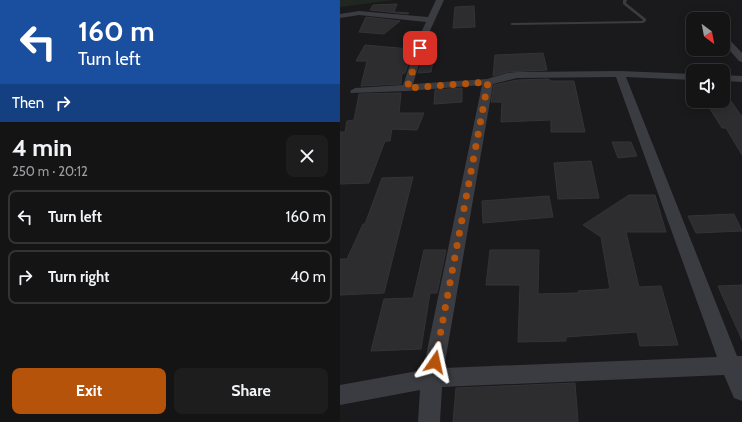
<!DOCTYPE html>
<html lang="en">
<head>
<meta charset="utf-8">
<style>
	body { margin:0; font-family:Cabin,sans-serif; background:#1d1d1e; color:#f1f3f6; height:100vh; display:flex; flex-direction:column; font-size:15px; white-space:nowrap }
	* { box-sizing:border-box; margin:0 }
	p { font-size:13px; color:#9d9ea0 }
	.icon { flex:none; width:22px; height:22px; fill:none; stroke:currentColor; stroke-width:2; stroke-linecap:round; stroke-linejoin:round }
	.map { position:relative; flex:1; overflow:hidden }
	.details { display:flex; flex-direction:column; background:#141415; width:340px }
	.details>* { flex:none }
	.banner { background:#1a4fa0; color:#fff; overflow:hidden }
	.needle { width:26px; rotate:148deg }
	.fabs { position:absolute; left:346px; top:12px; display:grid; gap:8px }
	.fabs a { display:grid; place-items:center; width:44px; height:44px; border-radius:8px; background:#141415; box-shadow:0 2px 10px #0003,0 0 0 1px #333334; font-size:20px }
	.pin { position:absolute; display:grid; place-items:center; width:34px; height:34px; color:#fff; margin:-17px; border-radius:8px; box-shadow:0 2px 6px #0006 }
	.me { position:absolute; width:44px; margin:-22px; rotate:11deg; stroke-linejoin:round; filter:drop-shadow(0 0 3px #0008) }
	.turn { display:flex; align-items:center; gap:14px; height:84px; padding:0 12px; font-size:18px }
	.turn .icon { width:52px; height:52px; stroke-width:2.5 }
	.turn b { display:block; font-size:28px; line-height:34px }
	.then { display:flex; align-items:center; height:38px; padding:0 12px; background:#0003; gap:8px; font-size:15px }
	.round { display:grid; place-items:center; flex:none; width:42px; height:42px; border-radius:8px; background:#1d1d1e }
	.overview { display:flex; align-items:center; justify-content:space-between; height:68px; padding:0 12px }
	h1 { font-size:24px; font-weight:700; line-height:30px }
	.cta { display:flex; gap:8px; margin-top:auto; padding:8px 12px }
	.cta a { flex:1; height:46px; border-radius:8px; background:#b45309; color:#fff; font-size:16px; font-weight:700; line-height:46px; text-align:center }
	.cta a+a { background:#1d1d1e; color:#f1f3f6 }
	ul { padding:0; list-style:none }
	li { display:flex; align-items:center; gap:12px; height:54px; margin:0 8px 6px; padding:0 4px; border:2px solid #333334; border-radius:8px }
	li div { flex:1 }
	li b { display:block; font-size:15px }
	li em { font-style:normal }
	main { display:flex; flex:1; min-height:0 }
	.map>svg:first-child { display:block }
	.green { fill:#1f2720 }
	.building { fill:#2d2d30; stroke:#343438 }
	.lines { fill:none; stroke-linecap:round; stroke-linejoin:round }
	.service { fill:#3b3c41; fill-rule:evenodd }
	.minor { fill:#3b3c41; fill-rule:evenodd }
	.route { stroke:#b45309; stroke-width:7; stroke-dasharray:0 12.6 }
</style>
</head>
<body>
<main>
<section class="details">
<div class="banner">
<div class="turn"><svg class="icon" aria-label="left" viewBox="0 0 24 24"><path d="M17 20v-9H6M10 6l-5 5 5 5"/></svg><div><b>160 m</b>Turn left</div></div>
<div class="then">Then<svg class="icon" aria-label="right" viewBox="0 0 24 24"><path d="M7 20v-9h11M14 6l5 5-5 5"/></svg></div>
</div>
<div class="overview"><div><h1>4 min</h1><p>250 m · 20:12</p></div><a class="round"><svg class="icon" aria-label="close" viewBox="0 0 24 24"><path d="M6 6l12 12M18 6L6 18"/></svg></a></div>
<ul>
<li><svg class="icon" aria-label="left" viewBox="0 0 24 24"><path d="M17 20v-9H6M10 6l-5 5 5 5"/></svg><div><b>Turn left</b></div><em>160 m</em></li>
<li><svg class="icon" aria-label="right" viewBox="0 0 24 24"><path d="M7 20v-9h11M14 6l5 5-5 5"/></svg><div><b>Turn right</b></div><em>40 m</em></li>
</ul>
<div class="cta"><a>Exit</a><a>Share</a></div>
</section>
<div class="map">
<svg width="402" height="422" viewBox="0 0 402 422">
	<rect width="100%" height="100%" fill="#1a1a1c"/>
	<!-- green -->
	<path class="green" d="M0 0H54L0 7Z"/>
	<!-- building -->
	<path class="building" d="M57 4 54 12 69 13 68 14 30 10 33 5Z
		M134 6 135 27 113 28 115 7Z
		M26 17 60 21 44 34 19 32Z
		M25 45 70 49V51H73L65 73 62 74 61 84 21 86 27 61H16Z
		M95 50 91 72 78 73 85 51Z
		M203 53 207 70 167 72 153 76 155 55Z
		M209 79 210 81H234L245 132H211V120L161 122 162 102H151L154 85 177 80Z
		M122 88V102L94 104 95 90Z
		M61 93 59 113H84L77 130 52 129 50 141H45L29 183 0 184V132H5L7 121 14 120 19 94Z
		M365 101H391L402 117V155L386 128H382Z
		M272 142H291L297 156 278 158Z
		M251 161 259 198 218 199 214 163Z
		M73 177 44 293 0 295V259H7L23 224H25L42 178Z
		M289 195H315L326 232H286L299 287 321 286 338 345 300 346 297 332 226 337V341L178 342 180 285H146L150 250H199L198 294 238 293V291L270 289 261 237 243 225Z
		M209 196 213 217 143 223 142 201Z
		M394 214 402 231 356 233 348 216Z
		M84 250H106L97 293H90L81 349 31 351 44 299 73 298Z
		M402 285V340L378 286Z
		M235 383 238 422H113L116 388Z"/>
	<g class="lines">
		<!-- service -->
		<path class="service" d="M283 0H287L286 3 306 19V21L303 23 172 25 170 24 172 23 302 21 303 20 283 4Z"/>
		<!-- minor -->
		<path class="minor" d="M96 0H104L88 35 73 84 147 79 167 73 177 72 280 71 353 74V80L286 77 397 356H402V401L394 398 384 375 102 387 100 422H78L80 390 0 405V385L83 370 142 85 67 91 11 93 10 91 15 88 63 85 80 35 86 22 19 15 0 18V14L19 11 88 17ZM276 77 377 357 104 368 153 84 177 78Z
			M383 35 386 36 402 53V62L399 61 383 43Z
			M383 75 402 76V82L383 81Z"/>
	</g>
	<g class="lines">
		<!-- route -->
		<path class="route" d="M80 48 67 88 148 82 95 362"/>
	</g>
</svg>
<div class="fabs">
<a><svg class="needle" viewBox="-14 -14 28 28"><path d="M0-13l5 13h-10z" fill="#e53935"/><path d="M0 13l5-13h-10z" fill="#9d9ea0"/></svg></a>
<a><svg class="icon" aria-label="sound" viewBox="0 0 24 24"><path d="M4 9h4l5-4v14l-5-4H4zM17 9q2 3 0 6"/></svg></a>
</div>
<div class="pin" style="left:80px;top:48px;background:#d93025"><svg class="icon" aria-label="arrive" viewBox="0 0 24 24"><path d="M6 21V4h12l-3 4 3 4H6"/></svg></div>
<svg class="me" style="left:95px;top:362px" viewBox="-20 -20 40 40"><path d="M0-17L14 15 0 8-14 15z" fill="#b45309" stroke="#fff" stroke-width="4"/></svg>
</div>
</main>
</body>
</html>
